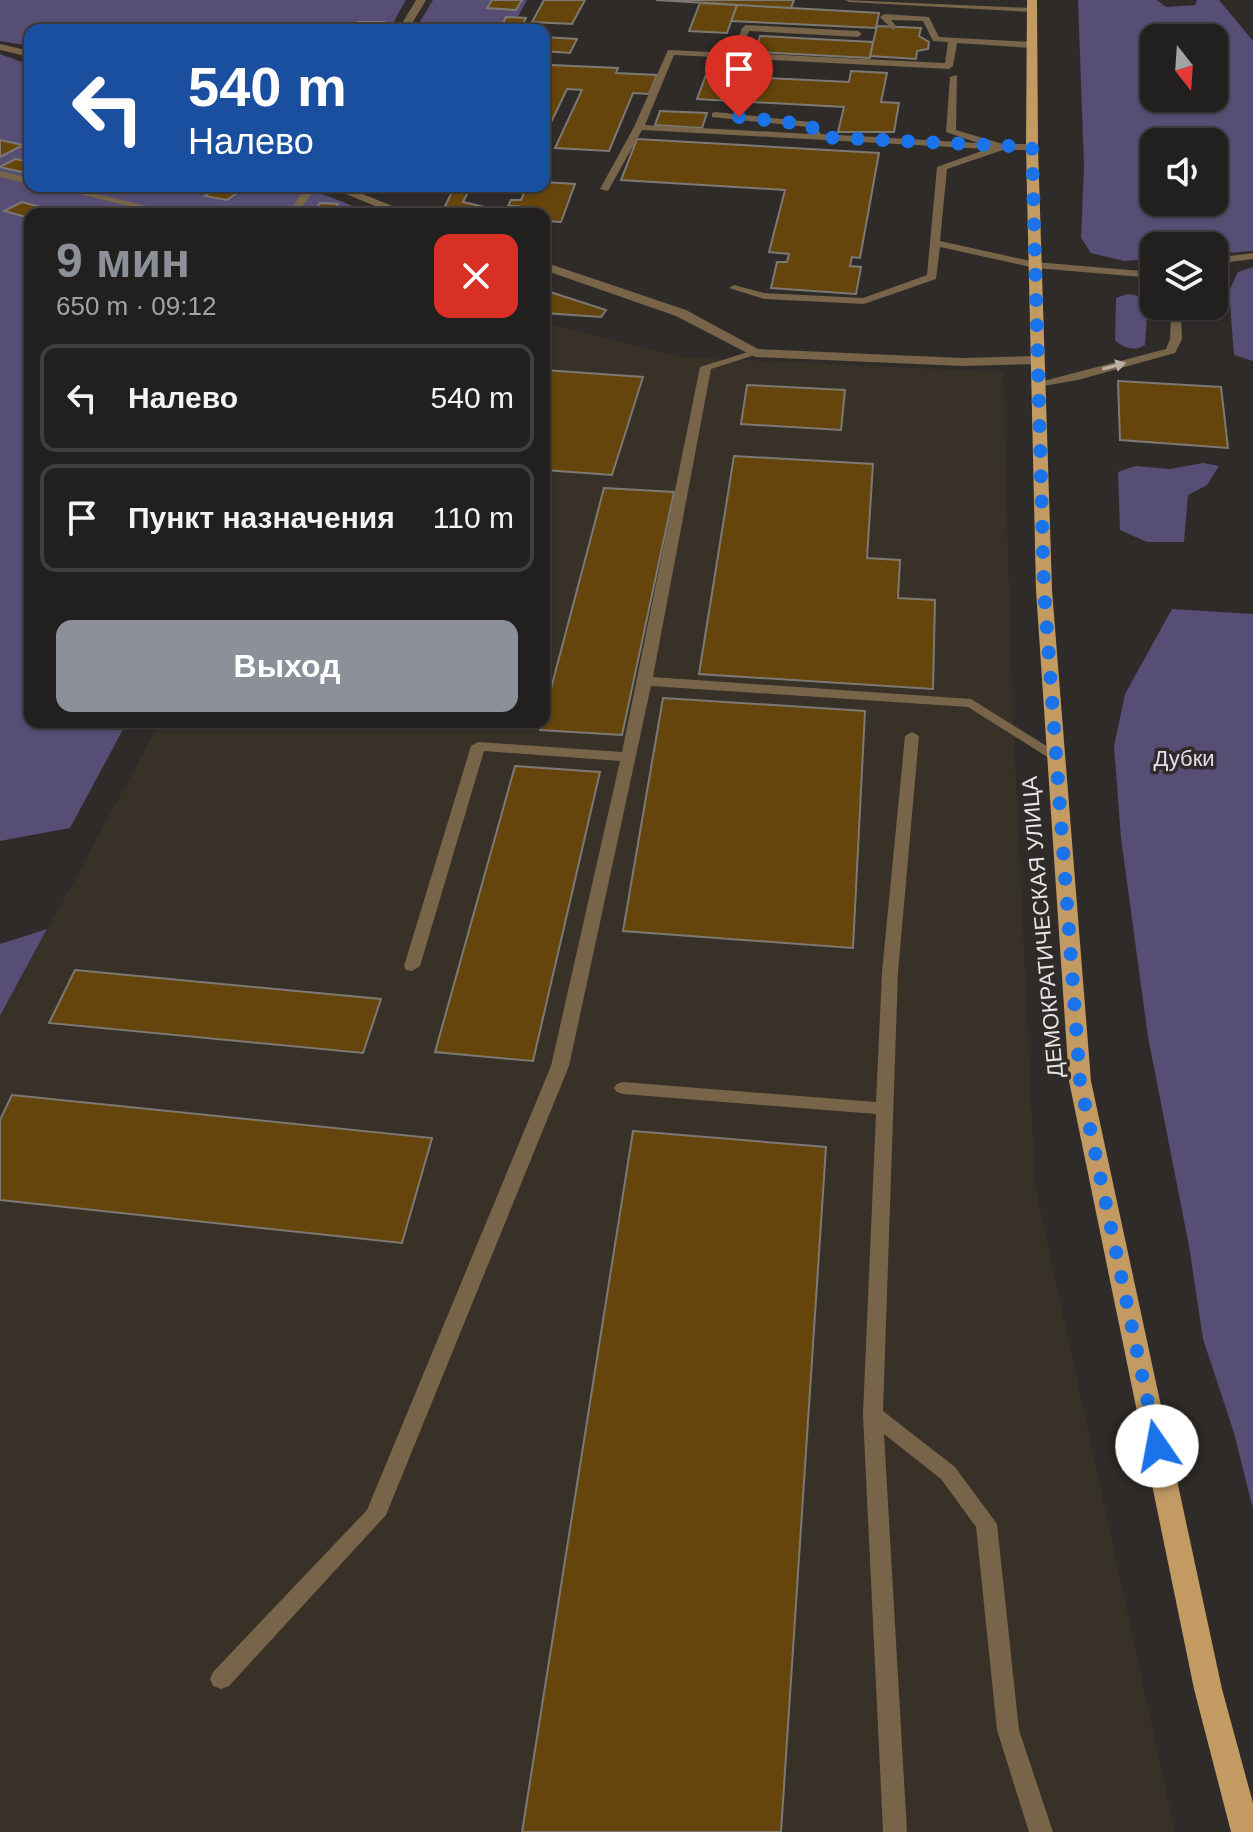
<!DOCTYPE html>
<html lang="ru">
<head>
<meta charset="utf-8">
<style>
	body { margin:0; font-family:Arial,sans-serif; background:#2e2d2b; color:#f1f3f6; height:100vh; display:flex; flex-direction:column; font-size:30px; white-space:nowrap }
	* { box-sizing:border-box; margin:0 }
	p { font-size:26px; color:#a2a3a4 }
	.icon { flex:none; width:44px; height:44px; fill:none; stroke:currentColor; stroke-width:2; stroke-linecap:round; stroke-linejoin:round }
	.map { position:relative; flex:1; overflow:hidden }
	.side { position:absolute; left:24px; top:208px; width:526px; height:520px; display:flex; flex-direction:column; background:#22201e; border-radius:16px; box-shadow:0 2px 6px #0004,0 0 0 2px #3f3e3c }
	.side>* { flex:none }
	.banner { position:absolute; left:24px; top:24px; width:526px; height:168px; border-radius:16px; box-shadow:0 2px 6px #0004,0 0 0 2px #3f3e3c; background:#1a4fa0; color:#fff; overflow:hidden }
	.needle { width:52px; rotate:163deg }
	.controls { position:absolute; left:1140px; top:24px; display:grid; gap:16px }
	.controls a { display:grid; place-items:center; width:88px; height:88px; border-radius:16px; background:#22201e; box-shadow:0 2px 6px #0004,0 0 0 2px #3f3e3c; font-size:40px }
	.pin { position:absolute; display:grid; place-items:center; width:68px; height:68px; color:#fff; margin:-82px -34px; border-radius:50% 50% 50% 0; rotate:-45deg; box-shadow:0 0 8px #0007 }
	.pin .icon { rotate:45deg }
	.me { position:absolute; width:88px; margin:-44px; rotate:348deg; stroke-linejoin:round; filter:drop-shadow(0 0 6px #0008) }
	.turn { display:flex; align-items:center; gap:28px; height:168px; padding:0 32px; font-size:36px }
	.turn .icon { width:104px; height:104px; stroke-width:2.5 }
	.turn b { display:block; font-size:56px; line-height:68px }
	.round { display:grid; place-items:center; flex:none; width:84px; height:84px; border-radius:16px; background:#2e2d2b }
	.head { display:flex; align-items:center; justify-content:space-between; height:136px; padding:0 32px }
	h1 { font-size:48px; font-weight:600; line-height:60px; color:#8c9099 }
	.button { display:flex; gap:16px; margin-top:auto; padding:16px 32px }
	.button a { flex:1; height:92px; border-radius:16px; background:#8c9099; color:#fff; font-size:32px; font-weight:600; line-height:92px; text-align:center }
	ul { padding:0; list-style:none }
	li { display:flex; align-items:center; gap:24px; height:108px; margin:0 16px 12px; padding:0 16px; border:4px solid #3f3e3c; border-radius:16px }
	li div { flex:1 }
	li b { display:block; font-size:30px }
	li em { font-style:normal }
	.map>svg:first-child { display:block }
	.built { fill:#373128 }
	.green { fill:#564e74; fill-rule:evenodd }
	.building { fill:#66450c; stroke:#7c7975; stroke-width:2 }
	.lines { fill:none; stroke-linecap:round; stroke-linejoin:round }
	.lane { fill:#776449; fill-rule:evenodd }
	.street { fill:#776449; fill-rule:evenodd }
	.primary { fill:#c29a62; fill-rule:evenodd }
	.oneway { fill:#bbb2a6 }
	.route { stroke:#1a73e8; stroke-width:14; stroke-dasharray:0 25.2 }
	.labels { text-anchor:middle; stroke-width:7; stroke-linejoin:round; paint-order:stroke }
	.park-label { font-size:22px; fill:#e0ddf1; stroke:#2e2b28 }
	.street-label { font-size:22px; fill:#e8e6e4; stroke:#2e2b28 }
</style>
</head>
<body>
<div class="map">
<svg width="1253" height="1832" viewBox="0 0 1253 1832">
	<rect width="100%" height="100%" fill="#2e2b28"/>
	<!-- built -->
	<path class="built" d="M544 323 682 357 1003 372 1012 697 1035 1185 1175 1832H0V1017L160 722H544Z"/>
	<!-- green -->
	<path class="green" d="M0 0H406L389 30H30V46L0 41Z
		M433 0H527L511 30H415Z
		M1078 0H1157L1166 7 1195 5 1197 0H1219L1253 41V251L1214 254V246H1154V259L1124 261 1091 253 1081 238 1084 166ZM1214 38V98H1154V38ZM1154 142H1214V202H1154Z
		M0 54 30 65V186H302L373 214H30V722H127L70 828 0 841Z
		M1253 267V361L1234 355 1229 291 1238 272Z
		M1127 294 1135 295 1148 302 1145 345C1135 352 1123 348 1115 340L1116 298Z
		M1203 463 1219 466 1207 485 1188 495 1184 542H1147L1120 530 1118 472 1135 466 1170 469Z
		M1172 609 1253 614V1509L1234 1433 1203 1339 1189 1246 1148 1037 1121 838 1114 746 1125 694Z
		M47 929 0 1016V944Z"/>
	<!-- building -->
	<path class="building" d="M492 0H522L516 10 487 8Z
		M544 0H585L572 24 532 22Z
		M656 0H794L791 8Z
		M700 3 737 5 727 33 689 31Z
		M737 5 791 8 879 13 876 28 731 21Z
		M506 17 526 18 521 28 501 27Z
		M358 22H384L380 30H353Z
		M877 26 921 28 919 36 929 42 928 49 917 51 916 59 870 56Z
		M760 36 815 39 873 42 870 58 755 52Z
		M544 38V37L577 39 570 53 544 51Z
		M551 65 618 68 616 73 657 75 649 94 633 93 609 151 555 148 582 90 567 89 544 137V69H549Z
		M851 71 887 73 881 102 899 103 894 132H838L844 107 697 99 706 75 849 82Z
		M660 111 707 113 702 128 655 125Z
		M637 139 879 153 860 258 852 257 850 266 861 267 856 294 771 288 777 262H787L789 254 769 252 785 190 621 180Z
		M0 140 23 145 0 157Z
		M15 159 30 162V174L0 167Z
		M544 182 575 184 561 222 544 221V214H515L518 206H508L511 200H521L527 186H544Z
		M455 186H471L463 202 515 214H486L445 206Z
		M216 188 238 192 227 200 205 196Z
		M22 202 51 210 43 214H30V218L4 211Z
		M320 203 338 204 332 214H312Z
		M544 290 606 310 601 317 544 313Z
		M1152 296 1154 306H1214V300H1217L1219 315 1152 311Z
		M544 370 643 377 612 475 544 470Z
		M1118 381 1221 387 1228 448 1120 440Z
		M747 385 845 390 841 430 741 424Z
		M734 456 873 464 867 558 900 560 898 598 935 600 933 689 699 674Z
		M604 488 674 492 622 735 540 730Z
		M663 698 865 711 853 948 623 931Z
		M515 766 600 772 533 1061 435 1052Z
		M75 970 381 999 363 1053 49 1023Z
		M12 1095 432 1138 402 1243 0 1200V1120Z
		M633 1131 826 1147 781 1832H522Z"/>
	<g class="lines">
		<!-- lane -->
		<path class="lane" d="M845 0 1032 8 1036 10 1032 12 849 2Z
			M884 14 929 17 939 37 1032 42 1036 45 1032 48 957 43 953 66 949 69 674 55 645 125 811 134 808 127 712 117V113L715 112 811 122 821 134 978 143 946 132 950 77 957 75 956 130 1003 144H1032L1037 147 1032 150H1003L947 169 940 241 1035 262 1154 272V278L1035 268 940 247 936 279 864 304 764 299 729 288 734 285 764 293 863 298 927 275 937 167 987 149 642 130 608 191 600 189 634 127 668 50 733 53 742 28 746 25 858 31 862 34 858 37 749 31 741 53 945 63 948 42 933 41 923 21 891 20 897 27 893 30 880 17Z
			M0 171 30 178V184L0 177Z
			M47 186H65L179 214H161Z
			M307 186H317L297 214H287Z
			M1253 253V259L1214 264V258Z
			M1176 310 1181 313 1182 339 1175 353 1078 380 1038 387 1032 384 1166 349 1170 339 1171 313Z
			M751 351 761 353 711 369 653 677 971 699 1061 755 1059 758H1049L968 707 651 686 569 1066 386 1515 229 1686 221 1689 213 1686 210 1679 213 1672 367 1510 551 1066 620 761 484 751 420 966 412 971 406 970 404 966 471 746 478 742 622 752 700 367Z
			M912 732 919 736 898 972 883 1411 955 1467 997 1524 1019 1730 1053 1832H1029L997 1730 976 1527 941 1479 884 1434 907 1832H883L863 1414 876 1114 623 1094 617 1092 614 1088 617 1084 623 1082 876 1102 882 972 905 736Z"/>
		<!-- street -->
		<path class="street" d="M416 0H426L408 30H398Z
			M0 44 30 51V57L0 50Z
			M326 186H343L412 214H395Z
			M544 262 686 310 758 349 962 358 1037 356 1044 360 1037 364 962 366 755 357 676 316 544 270Z"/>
		<!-- primary -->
		<path class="primary" d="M1027 0H1037L1038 147 1052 590 1091 1081 1222 1689 1253 1803V1832H1231L1194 1689 1069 1081 1036 590 1026 147Z"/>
	</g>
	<!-- one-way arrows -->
	<defs><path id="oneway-solid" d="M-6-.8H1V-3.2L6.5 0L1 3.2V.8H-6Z" transform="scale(2)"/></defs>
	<use class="oneway" href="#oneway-solid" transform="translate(1114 366) rotate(-15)"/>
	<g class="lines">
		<!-- route -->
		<path class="route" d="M739 117 811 125 818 137 1032 147 1044 590 1080 1081 1157 1446"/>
	</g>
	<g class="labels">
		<!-- park labels -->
		<g class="park-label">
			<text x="1184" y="766">Дубки</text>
		</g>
		<!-- street labels -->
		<g class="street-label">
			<text transform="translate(1042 927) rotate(-95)" y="8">ДЕМОКРАТИЧЕСКАЯ УЛИЦА</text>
		</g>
	</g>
</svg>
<div class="controls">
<a><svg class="needle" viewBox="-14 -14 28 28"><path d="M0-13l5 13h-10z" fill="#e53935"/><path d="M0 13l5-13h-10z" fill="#a2a3a4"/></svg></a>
<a><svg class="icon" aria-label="sound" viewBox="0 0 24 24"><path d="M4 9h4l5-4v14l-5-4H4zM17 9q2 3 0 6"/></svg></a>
<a><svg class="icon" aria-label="layers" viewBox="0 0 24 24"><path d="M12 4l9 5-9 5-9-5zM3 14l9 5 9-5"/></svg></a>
</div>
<div class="pin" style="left:739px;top:117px;background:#d93025"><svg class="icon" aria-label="arrive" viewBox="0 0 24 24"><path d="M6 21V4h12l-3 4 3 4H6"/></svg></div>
<svg class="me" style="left:1157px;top:1446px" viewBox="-20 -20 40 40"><circle r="19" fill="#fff"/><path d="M0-13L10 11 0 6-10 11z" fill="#1a73e8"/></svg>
<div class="banner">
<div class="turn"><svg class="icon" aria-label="left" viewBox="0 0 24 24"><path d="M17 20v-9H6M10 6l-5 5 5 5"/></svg><div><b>540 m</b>Налево</div></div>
</div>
<section class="side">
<div class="head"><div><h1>9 мин</h1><p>650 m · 09:12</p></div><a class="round" style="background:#d93025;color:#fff"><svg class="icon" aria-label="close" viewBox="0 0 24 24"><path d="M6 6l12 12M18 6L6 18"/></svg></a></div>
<ul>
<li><svg class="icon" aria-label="left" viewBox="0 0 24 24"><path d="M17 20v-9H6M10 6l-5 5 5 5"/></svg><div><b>Налево</b></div><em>540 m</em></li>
<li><svg class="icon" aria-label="arrive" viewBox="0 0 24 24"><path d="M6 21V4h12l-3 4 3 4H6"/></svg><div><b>Пункт назначения</b></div><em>110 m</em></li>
</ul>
<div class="button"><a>Выход</a></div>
</section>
</div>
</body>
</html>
